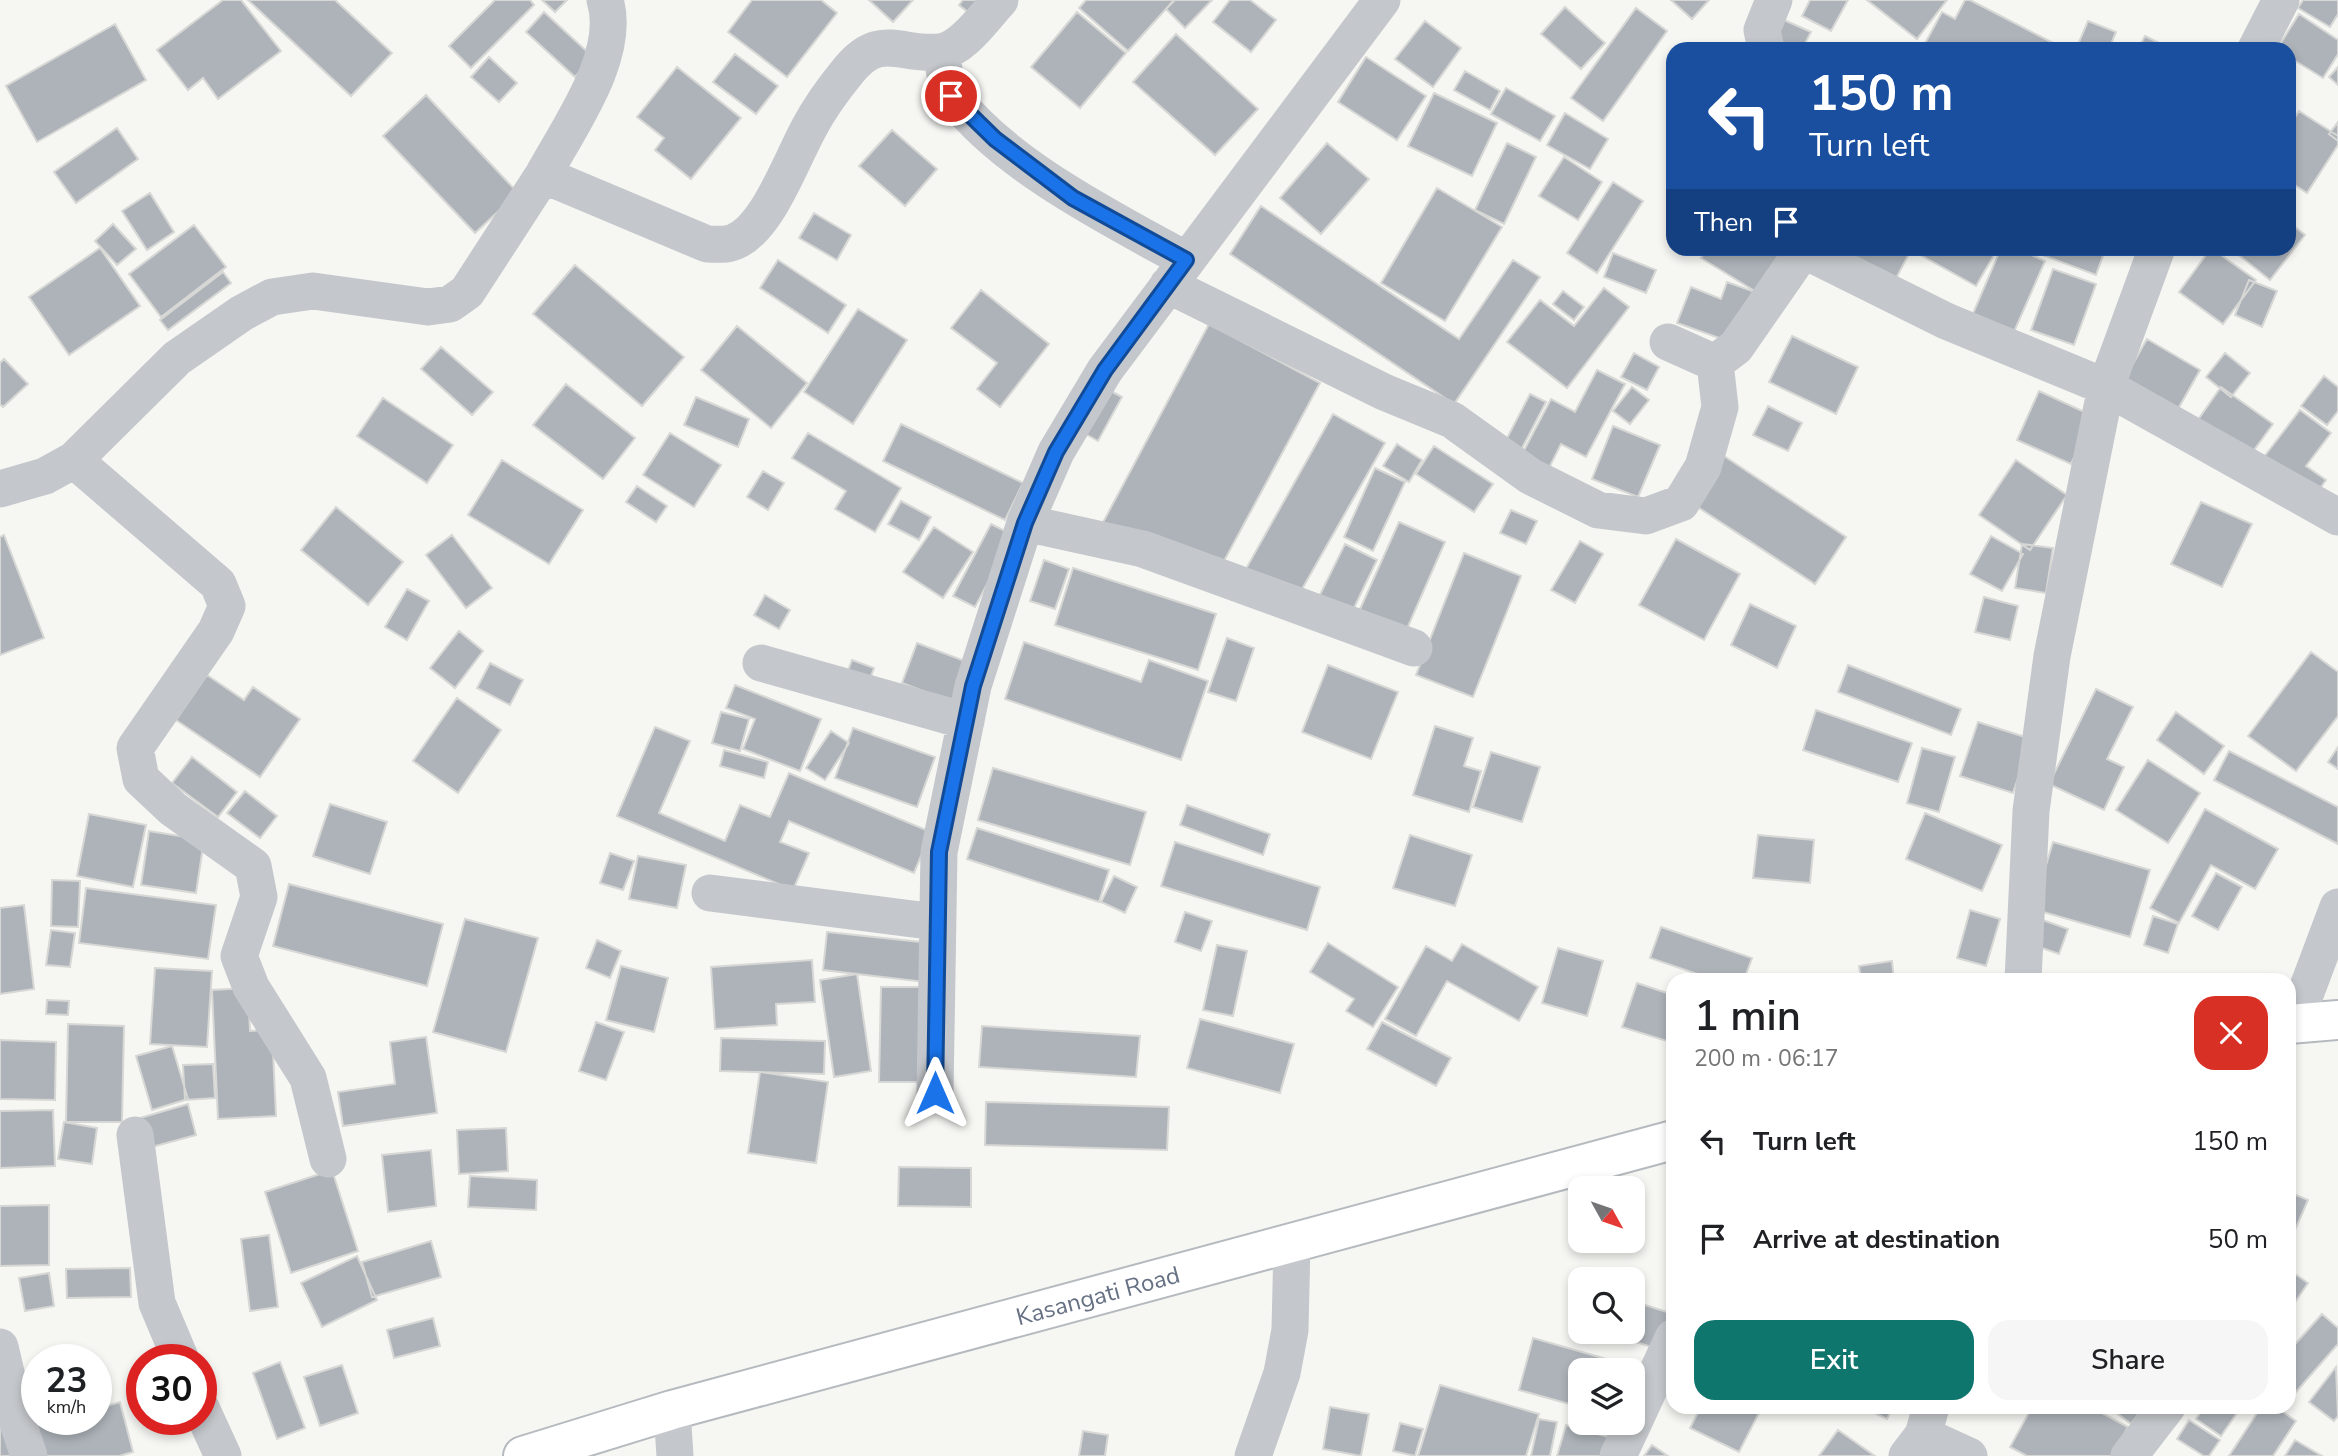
<!DOCTYPE html>
<html lang="en">
<head>
<meta charset="utf-8">
<style>
	body { margin:0; font-family:"Nunito Sans",sans-serif; background:#f6f6f6; color:#202124; height:100vh; display:flex; flex-direction:column; font-size:26px; white-space:nowrap }
	* { box-sizing:border-box; margin:0 }
	p { font-size:23px; color:#757577 }
	.icon { flex:none; width:38px; height:38px; fill:none; stroke:currentColor; stroke-width:2; stroke-linecap:round; stroke-linejoin:round }
	.map { position:relative; flex:1; overflow:hidden }
	.panel { position:absolute; left:1666px; top:973px; width:630px; height:441px; display:flex; flex-direction:column; background:#fff; border-radius:21px; box-shadow:0 4px 10px #0003 }
	.panel>* { flex:none }
	.hud { position:absolute; left:1666px; top:42px; width:630px; height:214px; border-radius:21px; box-shadow:0 4px 10px #0003; background:#1a4fa0; color:#fff; overflow:hidden }
	.needle { width:46px; rotate:130deg }
	.buttons { position:absolute; left:1568px; top:1176px; display:grid; gap:14px }
	.buttons a { display:grid; place-items:center; width:77px; height:77px; border-radius:14px; background:#fff; box-shadow:0 4px 10px #0003; font-size:35px }
	.speed { position:absolute; left:21px; top:1344px; display:flex; gap:14px; font-size:35px; font-weight:700; text-align:center }
	.speed>* { display:grid; place-content:center; width:91px; height:91px; border-radius:50%; background:#fff; box-shadow:0 4px 10px #0003; line-height:1 }
	.speed small { font-size:18px; font-weight:400 }
	.speed .limit { border:10px solid #d22; background:#fff; color:#111 }
	.pin { position:absolute; display:grid; place-items:center; width:60px; height:60px; color:#fff; margin:-30px; border:4px solid #fff; border-radius:50%; box-shadow:0 2px 7px #0007 }
	.me { position:absolute; width:77px; margin:-38px; rotate:0deg; stroke-linejoin:round; filter:drop-shadow(0 0 5px #0008) }
	.turn { display:flex; align-items:center; gap:24px; height:147px; padding:0 28px; font-size:32px }
	.turn .icon { width:91px; height:91px; stroke-width:2.5 }
	.turn b { display:block; font-size:49px; line-height:60px }
	.then { display:flex; align-items:center; height:66px; padding:0 28px; background:#0003; gap:14px; font-size:26px }
	.round { display:grid; place-items:center; flex:none; width:74px; height:74px; border-radius:21px; background:#f6f6f6 }
	.overview { display:flex; align-items:center; justify-content:space-between; height:119px; padding:0 28px }
	h1 { font-size:42px; font-weight:600; line-height:52px }
	.primary-button { display:flex; gap:14px; margin-top:auto; padding:14px 28px }
	.primary-button a { flex:1; height:80px; border-radius:21px; background:#0f766e; color:#fff; font-size:28px; font-weight:600; line-height:80px; text-align:center }
	.primary-button a+a { background:#f6f6f6; color:#202124 }
	ul { padding:0; list-style:none }
	li { display:flex; align-items:center; gap:21px; height:98px; padding:0 28px }
	li div { flex:1 }
	li b { display:block; font-size:26px }
	li em { font-style:normal }
	.map>svg:first-child { display:block }
	.building { fill:#adb3b9; stroke:#d7d8d5; stroke-width:2 }
	.lines { fill:none; stroke-linecap:round; stroke-linejoin:round }
	.secondary-casing { stroke:#b6babf; stroke-width:42 }
	.street { stroke:#c4c7cb; stroke-width:37 }
	.secondary { stroke:#fff; stroke-width:38 }
	.route-casing { stroke:#114b97; stroke-width:18 }
	.route { stroke:#1a73e8; stroke-width:12 }
	.labels { text-anchor:middle; stroke-width:7; stroke-linejoin:round; paint-order:stroke }
	.street-label { font-size:24px; fill:#667183; stroke:#fff }
</style>
</head>
<body>
<div class="map">
<svg width="2338" height="1456" viewBox="0 0 2338 1456">
	<rect width="100%" height="100%" fill="#f6f6f3"/>
	<!-- building -->
	<path class="building" d="M223 0H241L281 51 218 99 203 78 188 90 157 50Z
		M248 0H335L392 53 351 96Z
		M495 0H530L534 5 471 68 449 46Z
		M542 0H567L555 12Z
		M752 0H821L837 13 787 77 728 32Z
		M869 0H913L893 22Z
		M963 0H1002L983 24 959 5Z
		M1086 0H1174L1128 51 1079 8Z
		M1175 0H1212L1185 28 1166 9Z
		M1230 0H1250L1276 20 1251 52 1213 22Z
		M1671 0H1709L1692 19Z
		M1810 0H1848L1831 31 1802 16Z
		M1867 0H1947L1917 39Z
		M1965 0H1970L2061 47 1922 49 1942 12 1955 19Z
		M2303 0H2338V14L2330 27 2298 8Z
		M1565 7 1605 43 1581 69 1541 34Z
		M1636 8 1667 31 1603 121 1571 98Z
		M544 12 593 57 575 77 526 32Z
		M1077 12 1126 53 1080 108 1031 67Z
		M2299 14 2338 40V54L2323 78 2289 57V49H2277Z
		M1784 20 1811 32 1802 49H1769Z
		M1425 21 1461 48 1433 87 1395 59Z
		M2088 21 2116 32 2109 49H2076Z
		M115 24 146 80 37 142 6 86Z
		M1176 34 1258 109 1215 155 1133 82Z
		M2145 36 2171 49H2138Z
		M735 54 778 86 756 114 713 82Z
		M489 57 517 83 499 102 471 77Z
		M1366 57 1426 96 1397 140 1338 102Z
		M677 67 741 118 691 179 655 150 664 138 637 117Z
		M2338 67V85L2329 77Z
		M1465 71 1500 91 1490 110 1454 90Z
		M1506 88 1555 116 1540 141 1491 114Z
		M1434 93 1497 123 1472 176 1408 146Z
		M426 95 518 193 475 233 383 136Z
		M2299 111 2338 136V145L2307 193 2289 181V127Z
		M1565 113 1608 139 1590 169 1547 145Z
		M2338 122V141L2329 134Z
		M117 128 138 159 76 203 54 172Z
		M892 130 937 169 905 206 859 166Z
		M1327 143 1369 179 1321 234 1280 198Z
		M1507 143 1536 157 1504 224 1475 210Z
		M1564 157 1602 182 1578 220 1539 196Z
		M1613 182 1643 201 1597 273 1567 253Z
		M1437 188 1502 227 1445 321 1381 283Z
		M150 193 174 232 147 250 122 211Z
		M1261 206 1459 339 1513 260 1540 277 1454 404 1230 254Z
		M814 213 851 235 837 260 799 238Z
		M2289 222 2305 235 2270 280 2230 248H2289Z
		M113 224 136 249 117 265 95 241Z
		M194 225 226 267 161 317 129 274Z
		M100 248 140 306 69 355 29 297Z
		M1707 248H1785L1758 293 1701 258Z
		M1822 248H1912L1892 286Z
		M1920 248H1998L1976 286 1917 253Z
		M2001 248H2015L2045 261 2010 341 1969 323Z
		M2024 248H2102L2105 250 2096 275Z
		M2211 248 2256 280 2223 324 2179 292Z
		M1613 253 1656 270 1646 293 1604 277Z
		M778 260 846 305 828 333 760 288Z
		M575 265 684 357 642 406 533 314Z
		M2053 269 2096 284 2074 345 2031 330Z
		M223 272 231 283 168 330 160 320Z
		M2249 280 2277 291 2262 327 2235 315Z
		M1727 282 1755 292 1736 344 1677 323 1691 287 1721 299Z
		M1604 288 1629 307 1567 388 1507 342 1540 300 1574 326Z
		M981 290 1049 344 1000 407 977 389 997 363 951 328Z
		M1563 291 1584 307 1574 320 1553 304Z
		M858 309 907 340 853 424 804 392Z
		M1209 324 1320 383 1210 587 1100 528Z
		M737 326 807 383 771 428 701 370Z
		M1792 336 1858 367 1836 414 1769 382Z
		M2147 339 2200 370 2174 416 2121 385Z
		M441 347 493 392 472 415 421 369Z
		M1634 353 1659 367 1647 390 1621 377Z
		M2225 353 2250 373 2231 397 2206 377Z
		M4 359 28 384 3 407 0 404V363Z
		M1597 370 1625 384 1586 457 1561 444 1547 472 1520 458 1551 399 1575 412Z
		M2324 376 2338 387V411L2327 425 2301 406Z
		M566 384 635 438 603 479 533 425Z
		M1632 387 1649 400 1630 424 1613 411Z
		M2221 387 2273 424 2246 461 2195 424Z
		M1107 389 1122 397 1098 441 1082 432Z
		M2039 391 2093 416 2071 464 2017 440Z
		M1530 394 1546 402 1519 454 1503 446Z
		M696 397 749 419 738 447 684 425Z
		M383 398 453 445 427 483 357 436Z
		M1768 406 1802 423 1788 451 1753 435Z
		M2300 410 2331 433 2306 466 2326 480 2311 501 2260 462Z
		M1333 414 1385 443 1289 612 1238 583Z
		M901 424 1023 483 1005 520 883 461Z
		M1613 426 1660 445 1638 497 1592 479Z
		M670 433 721 465 694 507 643 475Z
		M808 433 901 488 875 532 835 509 846 491 792 458Z
		M1397 444 1422 460 1409 482 1383 466Z
		M1434 446 1493 484 1474 512 1416 474Z
		M1724 456 1846 537 1815 584 1693 504Z
		M502 460 583 510 549 564 468 515Z
		M2016 460 2067 495 2030 550 1979 515Z
		M1375 468 1405 482 1373 551 1344 537Z
		M763 471 784 483 768 510 747 497Z
		M637 486 667 506 656 522 626 502Z
		M901 501 931 517 919 540 888 524Z
		M2201 502 2252 524 2222 587 2171 564Z
		M336 507 403 562 368 605 301 550Z
		M1511 510 1537 521 1526 544 1500 533Z
		M1399 522 1445 542 1399 647 1352 627Z
		M991 524 1013 535 975 607 953 596Z
		M934 527 973 552 943 598 903 572Z
		M4 535 44 638 0 655V537Z
		M452 535 492 588 466 608 426 555Z
		M1991 536 2023 554 2002 591 1970 574Z
		M1676 539 1740 574 1704 640 1639 605Z
		M1580 541 1603 554 1575 603 1551 590Z
		M1345 544 1377 560 1339 639 1306 623Z
		M2022 544 2053 548 2046 593 2015 588Z
		M1464 553 1521 576 1473 697 1416 675Z
		M1044 560 1069 569 1055 609 1030 601Z
		M1073 568 1216 614 1198 670 1055 625Z
		M407 589 429 601 407 640 385 627Z
		M765 595 790 610 779 629 754 615Z
		M1984 597 2018 606 2010 640 1975 632Z
		M1750 604 1796 626 1777 668 1731 645Z
		M459 631 483 651 455 688 430 668Z
		M1227 638 1254 648 1236 701 1208 692Z
		M1024 642 1141 682 1149 660 1208 681 1181 760 1005 699Z
		M917 643 970 663 954 703 902 683Z
		M2311 652 2338 672V716L2296 771 2248 736Z
		M852 660 874 668 862 700 840 692Z
		M490 663 523 680 510 705 477 688Z
		M1328 665 1398 692 1371 759 1302 732Z
		M1848 665 1961 709 1951 735 1838 692Z
		M207 675 244 700 253 687 300 719 260 777 176 720Z
		M735 685 821 719 800 771 743 749 755 719 726 708Z
		M2096 689 2133 707 2107 759 2124 767 2104 810 2049 784Z
		M457 698 501 730 458 793 413 761Z
		M1816 710 1912 743 1898 782 1803 750Z
		M721 712 749 719 740 751 712 743Z
		M2176 712 2224 746 2204 774 2157 740Z
		M1978 722 2031 739 2013 793 1960 776Z
		M1435 726 1473 738 1464 766 1481 771 1469 812 1413 795Z
		M655 727 690 741 659 813 725 841 740 805 770 817 789 773 931 832 914 873 789 821 780 842 809 853 793 890 617 816Z
		M853 728 935 757 917 807 835 778Z
		M831 731 849 743 825 780 806 768Z
		M2338 747V769L2328 762Z
		M1922 748 1955 757 1939 812 1907 803Z
		M724 750 768 762 764 778 720 766Z
		M2229 751 2338 807V844L2214 780Z
		M1491 752 1540 767 1522 822 1473 807Z
		M192 757 237 792 218 817 172 783Z
		M2148 760 2200 793 2168 843 2116 810Z
		M993 768 1146 812 1130 865 978 820Z
		M245 791 277 816 260 838 227 813Z
		M330 804 387 822 370 874 313 856Z
		M1187 805 1270 834 1263 855 1180 825Z
		M2205 809 2278 849 2255 889 2211 865 2179 923 2150 908Z
		M1925 813 2002 845 1982 891 1906 859Z
		M89 814 146 825 133 887 77 876Z
		M977 828 1109 870 1099 902 967 859Z
		M149 831 204 840 196 893 141 885Z
		M1410 835 1472 855 1455 906 1393 888Z
		M1758 835 1814 840 1810 883 1753 878Z
		M1175 842 1320 887 1307 930 1161 886Z
		M2053 842 2150 870 2130 937 2033 909Z
		M610 853 634 861 623 890 600 883Z
		M638 856 686 865 677 908 629 899Z
		M2216 873 2242 887 2218 930 2192 916Z
		M1114 876 1137 887 1125 913 1101 902Z
		M52 880 80 881 78 927 51 926Z
		M289 884 443 924 427 986 273 946Z
		M86 888 216 905 208 959 79 943Z
		M24 905 34 989 0 994V908Z
		M1970 910 2000 919 1986 966 1957 958Z
		M1185 912 1212 921 1201 951 1175 942Z
		M2153 916 2178 924 2168 953 2144 945Z
		M465 919 538 938 506 1052 433 1032Z
		M2040 919 2068 929 2059 954 2031 944Z
		M1661 927 1752 958 1744 980H1715L1650 958Z
		M51 930 75 933 70 967 46 965Z
		M827 932 930 943 925 982 823 970Z
		M597 940 621 951 610 978 586 968Z
		M1328 943 1398 987 1373 1027 1346 1011 1354 999 1310 972Z
		M1462 944 1538 987 1519 1021 1447 981 1416 1036 1385 1019 1426 946 1452 961Z
		M1217 945 1247 951 1233 1016 1203 1010Z
		M1558 948 1603 961 1587 1016 1542 1003Z
		M812 960 815 1002 776 1004 777 1025 715 1029 711 967Z
		M1892 961 1894 980H1861L1859 966Z
		M621 966 668 978 654 1032 606 1020Z
		M155 968 212 971 207 1047 150 1044Z
		M857 974 871 1071 834 1077 820 980Z
		M1637 983 1673 995V1043L1622 1027Z
		M881 987H924L922 1082H879Z
		M248 988 250 1031 272 1030 276 1116 218 1119 212 990Z
		M47 1000 69 1001 68 1015 46 1014Z
		M1200 1019 1294 1044 1280 1093 1187 1068Z
		M596 1022 624 1032 606 1080 579 1071Z
		M1382 1022 1451 1058 1436 1086 1367 1049Z
		M68 1024 124 1026 122 1122H66Z
		M982 1026 1140 1036 1136 1077 979 1067Z
		M426 1037 437 1113 343 1126 338 1092 395 1084 390 1042Z
		M721 1038 825 1041 824 1074 720 1071Z
		M0 1040 56 1042 55 1100 0 1099Z
		M172 1046 188 1099 152 1110 136 1056Z
		M213 1064 215 1098 185 1100 183 1065Z
		M760 1072 828 1082 816 1163 748 1153Z
		M986 1102 1169 1107 1167 1150 985 1145Z
		M188 1104 196 1135 148 1148 140 1118Z
		M53 1110 55 1166 0 1168V1111Z
		M64 1122 97 1128 92 1164 58 1159Z
		M506 1128 508 1171 459 1174 457 1130Z
		M431 1150 436 1206 388 1212 382 1155Z
		M899 1167 971 1168V1207L898 1206Z
		M332 1170 358 1251 291 1273 265 1192Z
		M470 1176 537 1180 536 1210 468 1207Z
		M2289 1192 2308 1200 2295 1230 2289 1228Z
		M49 1205V1265L0 1266V1206Z
		M269 1235 278 1307 250 1311 241 1239Z
		M431 1241 441 1277 372 1297 362 1262Z
		M357 1256 377 1300 322 1327 301 1283Z
		M130 1268 131 1297 67 1298 66 1269Z
		M2289 1270 2308 1283 2289 1311Z
		M49 1273 54 1306 25 1311 19 1278Z
		M1633 1301 1673 1314 1661 1350 1604 1332H1633Z
		M2322 1314 2338 1328V1344L2295 1393 2289 1388V1351Z
		M433 1318 440 1346 394 1358 387 1330Z
		M1533 1338 1645 1370 1633 1415V1370H1580V1407L1519 1390Z
		M280 1362 305 1428 277 1439 253 1373Z
		M342 1365 358 1413 320 1426 304 1377Z
		M2336 1367 2338 1416 2334 1421 2309 1402Z
		M1440 1385 1539 1414 1526 1456H1418Z
		M37 1396V1414L24 1417 20 1400Z
		M120 1402 133 1452 119 1456H44L35 1426 60 1419H96V1409Z
		M1330 1407 1369 1414 1361 1456 1323 1449Z
		M1701 1407H1762L1739 1452 1690 1428Z
		M1862 1407H1893L1887 1419Z
		M2032 1407H2091L2128 1427 2112 1456H2027L2010 1447Z
		M2109 1407H2144L2131 1424Z
		M2204 1407H2241L2221 1436 2196 1419Z
		M2261 1407H2276L2296 1421 2273 1456H2229Z
		M1539 1419 1557 1422 1550 1456H1531Z
		M0 1420 11 1456H0Z
		M2189 1420 2220 1440 2209 1456H2204L2177 1439Z
		M1400 1423 1423 1429 1415 1456 1393 1451Z
		M1566 1425 1608 1437 1602 1456H1557Z
		M1838 1430 1875 1456H1819Z
		M1083 1431 1108 1435 1105 1456H1079Z
		M2295 1440 2322 1456H2285Z
		M1652 1445 1668 1456H1644Z"/>
	<g class="lines">
		<!-- secondary casing -->
		<g class="secondary-casing">
			<path id="secondary" d="M2289 1024 2338 1020
				M523 1456 672 1410 1673 1140"/>
		</g>
		<!-- street -->
		<path class="street" d="M1766 49 1762 30 1774 0
			M2256 49 2281 0
			M941 52C944 65 945 88 954 98 1006 166 1112 219 1186 260
			M543 175C569 127 622 55 605 0
			M1799 248 1946 321 2106 387 2338 517
			M1168 285 1384 392 1452 420 1530 476 1598 510 1646 516 1681 503 1703 467 1720 407 1715 363
			M1668 342 1715 363 1736 347 1802 252
			M74 460 218 584 227 606 216 631 135 748 141 779 173 809 253 866 259 897 239 956 251 987 308 1078 328 1159
			M0 489 45 476 74 460 177 358 242 313 272 297 313 291 428 307 450 304 467 292 543 175 707 244C717 244 728 246 738 240 769 224 792 159 809 128 819 109 834 88 848 71 880 31 900 56 940 52 963 49 985 16 1000 0
			M1025 523 1143 549 1414 648
			M761 663 966 721
			M710 893 936 922
			M2023 980 2031 811 2052 656 2106 387 2157 248
			M2294 1024 2338 907
			M935 1093 939 852 973 686 1025 523 1056 452 1105 370 1382 0
			M135 1135 157 1303 181 1360
			M0 1347 17 1420 29 1456
			M201 1408 223 1456
			M672 1410 675 1456
			M1923 1435 1969 1456
			M1253 1456 1282 1373 1290 1330 1292 1244
			M1618 1456 1673 1338
			M1907 1456 1923 1435 1931 1407
			M2129 1456 2167 1407"/>
		<!-- secondary -->
		<use href="#secondary" class="secondary"/>
	</g>
	<g class="lines">
		<!-- route casing -->
		<g class="route-casing">
			<path id="route" d="M935 1093 939 852 973 686 1025 523 1056 452 1105 370 1186 260 1073 198 995 139 951 96"/>
		</g>
		<!-- route -->
		<use href="#route" class="route"/>
	</g>
	<g class="labels">
		<!-- street labels -->
		<g class="street-label">
			<text transform="translate(1098 1296) rotate(-15)" y="8">Kasangati Road</text>
		</g>
	</g>
</svg>
<div class="buttons">
<a><svg class="needle" viewBox="-14 -14 28 28"><path d="M0-13l5 13h-10z" fill="#e53935"/><path d="M0 13l5-13h-10z" fill="#757577"/></svg></a>
<a><svg class="icon" aria-label="search" viewBox="0 0 24 24"><circle cx="10" cy="10" r="6"/><path d="M15 15l6 6"/></svg></a>
<a><svg class="icon" aria-label="layers" viewBox="0 0 24 24"><path d="M12 4l9 5-9 5-9-5zM3 14l9 5 9-5"/></svg></a>
</div>
<div class="speed"><div>23<small>km/h</small></div><div class="limit">30</div></div>
<div class="pin" style="left:951px;top:96px;background:#d93025"><svg class="icon" aria-label="arrive" viewBox="0 0 24 24"><path d="M6 21V4h12l-3 4 3 4H6"/></svg></div>
<svg class="me" style="left:935px;top:1093px" viewBox="-20 -20 40 40"><path d="M0-17L14 15 0 8-14 15z" fill="#1a73e8" stroke="#fff" stroke-width="4"/></svg>
<div class="hud">
<div class="turn"><svg class="icon" aria-label="left" viewBox="0 0 24 24"><path d="M17 20v-9H6M10 6l-5 5 5 5"/></svg><div><b>150 m</b>Turn left</div></div>
<div class="then">Then<svg class="icon" aria-label="arrive" viewBox="0 0 24 24"><path d="M6 21V4h12l-3 4 3 4H6"/></svg></div>
</div>
<section class="panel">
<div class="overview"><div><h1>1 min</h1><p>200 m · 06:17</p></div><a class="round" style="background:#d93025;color:#fff"><svg class="icon" aria-label="close" viewBox="0 0 24 24"><path d="M6 6l12 12M18 6L6 18"/></svg></a></div>
<ul>
<li><svg class="icon" aria-label="left" viewBox="0 0 24 24"><path d="M17 20v-9H6M10 6l-5 5 5 5"/></svg><div><b>Turn left</b></div><em>150 m</em></li>
<li><svg class="icon" aria-label="arrive" viewBox="0 0 24 24"><path d="M6 21V4h12l-3 4 3 4H6"/></svg><div><b>Arrive at destination</b></div><em>50 m</em></li>
</ul>
<div class="primary-button"><a>Exit</a><a>Share</a></div>
</section>
</div>
</body>
</html>
